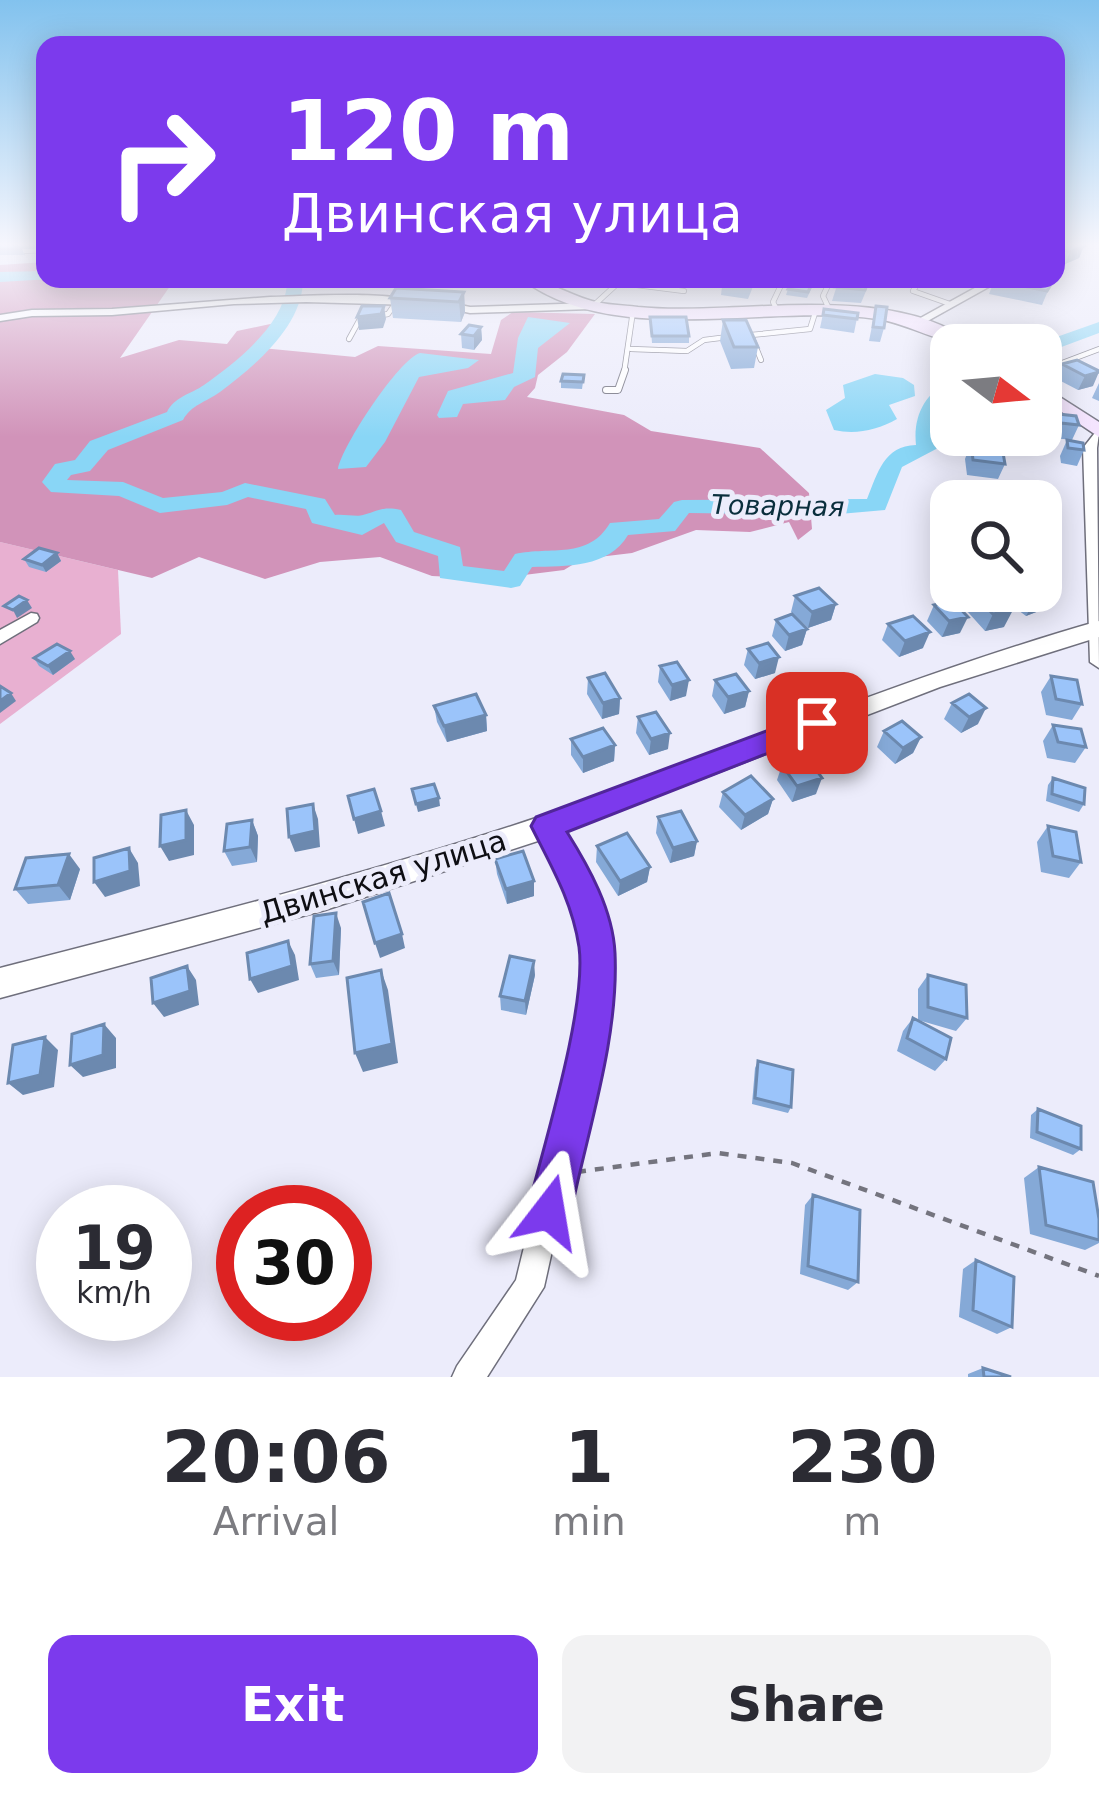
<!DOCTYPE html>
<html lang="en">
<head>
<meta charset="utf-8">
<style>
	body { margin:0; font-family:"DejaVu Sans",sans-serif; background:#f2f2f3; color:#2b2b33; height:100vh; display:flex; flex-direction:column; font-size:45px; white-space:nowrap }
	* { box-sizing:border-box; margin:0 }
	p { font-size:39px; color:#7c7c81 }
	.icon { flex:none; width:66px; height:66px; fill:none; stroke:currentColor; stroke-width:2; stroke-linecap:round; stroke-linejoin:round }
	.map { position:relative; height:1377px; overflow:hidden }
	.side { display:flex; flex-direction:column; background:#fff; flex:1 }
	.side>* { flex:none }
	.top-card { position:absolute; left:36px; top:36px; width:1029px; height:252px; border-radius:24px; box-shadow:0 6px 30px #0003; background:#7c3aed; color:#fff; overflow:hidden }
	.needle { width:78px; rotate:106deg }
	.controls { position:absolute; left:930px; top:324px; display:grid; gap:24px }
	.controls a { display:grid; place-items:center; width:132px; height:132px; border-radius:24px; background:#fff; box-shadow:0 6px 30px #0003; font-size:60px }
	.speed { position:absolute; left:36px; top:1185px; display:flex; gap:24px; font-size:60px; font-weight:700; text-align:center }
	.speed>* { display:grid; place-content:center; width:156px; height:156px; border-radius:50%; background:#fff; box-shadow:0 6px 30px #0003; line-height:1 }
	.speed small { font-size:30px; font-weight:400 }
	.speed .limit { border:18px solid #d22; background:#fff; color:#111 }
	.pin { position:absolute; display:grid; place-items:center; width:102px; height:102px; color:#fff; margin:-51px; border-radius:24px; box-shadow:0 6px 18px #0006 }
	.me { position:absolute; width:132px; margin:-66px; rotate:14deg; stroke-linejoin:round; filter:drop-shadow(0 0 9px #0008) }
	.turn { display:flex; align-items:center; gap:42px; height:252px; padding:0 48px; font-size:54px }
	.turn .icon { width:156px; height:156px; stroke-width:2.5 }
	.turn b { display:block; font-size:84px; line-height:102px }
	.eta { display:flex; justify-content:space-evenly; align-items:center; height:204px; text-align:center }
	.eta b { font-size:72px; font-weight:800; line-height:84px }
	.cta { display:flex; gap:24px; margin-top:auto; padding:24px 48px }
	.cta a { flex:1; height:138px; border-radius:24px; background:#7c3aed; color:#fff; font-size:48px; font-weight:800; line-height:138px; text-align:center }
	.cta a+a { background:#f2f2f3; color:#2b2b33 }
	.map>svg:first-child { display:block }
	.green { fill:#e8b0d1 }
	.forest { fill:#d193b9 }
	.water { fill:#89d6f6 }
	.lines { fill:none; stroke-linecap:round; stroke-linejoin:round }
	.river { fill:#89d6f6; fill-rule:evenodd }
	.service-far1-casing { stroke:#6f6f7c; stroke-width:6 }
	.service-casing { stroke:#6f6f7c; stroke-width:8 }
	.minor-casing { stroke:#6f6f7c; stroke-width:3 }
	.tertiary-casing { stroke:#6f6f7c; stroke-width:3 }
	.secondary-casing { stroke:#6f6f7c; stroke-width:3 }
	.path { stroke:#74747e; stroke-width:4.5; stroke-dasharray:9 9; stroke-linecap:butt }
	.service-far1 { stroke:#fff; stroke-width:4.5 }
	.service { stroke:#fff; stroke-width:6 }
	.minor { fill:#fff; fill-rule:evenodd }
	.tertiary { fill:#fff; fill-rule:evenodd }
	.secondary { fill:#f4e3fe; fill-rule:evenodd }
	.wall { fill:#85a9d7 }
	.shaded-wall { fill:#6c89af }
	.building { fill:#9bc4fa; stroke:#6c89af; stroke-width:3 }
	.route { fill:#7c3aed; stroke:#51269a; stroke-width:3 }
	.labels { text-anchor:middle; stroke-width:10; stroke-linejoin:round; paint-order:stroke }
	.far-water-label { font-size:27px; font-style:italic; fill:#092e3c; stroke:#ececfb }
	.street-label { font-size:30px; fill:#0e0e13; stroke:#ececfb }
</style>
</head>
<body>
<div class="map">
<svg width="1099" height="1377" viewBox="0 0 1099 1377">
	<rect width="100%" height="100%" fill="#ececfb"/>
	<!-- green -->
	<path class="green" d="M0 542 118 570 121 634 0 724Z"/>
	<!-- forest -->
	<path class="forest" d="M45 262V279H175L120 358 179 340 227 344 237 331 275 323 252 347 355 357 378 346 491 354 501 320 513 312 595 314 567 352 538 375 535 388 527 397 624 415 651 431 760 448 809 493 812 529 798 540 789 522 750 532 696 530 632 553 582 559 564 570 493 579 432 576 380 557 320 562 265 579 199 557 152 578 0 542V265Z"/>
	<!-- water -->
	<path class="water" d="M528 317 570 323 538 348 535 377 514 387 505 400 463 404 457 417 439 418 437 415 448 391 513 373 518 338Z
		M420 353 479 360 468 368 419 377 385 442 366 467 338 469C342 446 399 359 420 353Z
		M875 374 903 378 914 385 915 396 889 405 897 419C877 430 856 435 834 430L826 410 845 398 843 385Z"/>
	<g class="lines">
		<!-- river -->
		<path class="river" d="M45 271V279H51L0 282V272Z
			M275 279 303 282C301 327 256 365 220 392 206 402 191 405 183 420L108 450 90 471 71 475 67 480 123 482 163 498 222 492 245 483 325 499 335 515C344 514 357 517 363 515 379 511 382 506 401 510L414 532 460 547 463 566 504 571 515 554C551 546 588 560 610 523L659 519 674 502 682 500 867 499C878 472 884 446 916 445 913 417 924 393 951 381 951 406 934 420 938 448L902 467 885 510 828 515 689 513 675 531 628 535C609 568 566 566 532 567L520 586 511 588 440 578 438 556 396 542 384 523 362 535 312 523 306 509 248 497 227 505 160 513 119 496 51 492 42 482 55 464 75 460 90 441 167 412C174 397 191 394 204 385 238 361 283 325 287 285Z
			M1099 322V333L1048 352 1041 354V345H1034Z"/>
		<!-- service-far1 casing -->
		<g class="service-far1-casing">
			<path id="service-far1" d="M8 244 23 251 45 250
				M589 279 684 291
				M831 279 823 296 831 313
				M920 279 913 291 950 304
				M593 306 617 284
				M778 312 773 302 784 279
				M349 339 360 319 388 314 397 301
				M631 349 687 351 704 340 728 337
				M761 360 751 335 810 329 815 313
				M1041 371 1099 349
				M624 373 633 311"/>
		</g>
		<!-- service casing -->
		<g class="service-casing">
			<path id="service" d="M606 390H618L625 370"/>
		</g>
		<!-- minor casing -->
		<g class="minor-casing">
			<path id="minor" d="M991 279H1003L924 323 915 321Z
				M270 297C306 296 388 291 418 302L413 305 306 302 234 304 112 315 32 316 0 321V315L32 310 112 309Z
				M441 301 470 307 591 303 596 306 591 309 470 313 437 306 436 304Z
				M1099 433 1097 448 1099 668 1090 662 1083 448 1094 434Z
				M31 613 37 614 39 618 37 622 0 644V630Z
				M547 817 554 820 590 880 609 950 601 1030 544 1287 487 1377H452L457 1366 516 1280 577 1030 585 950 569 882 537 826 540 820Z"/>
		</g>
		<!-- tertiary casing -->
		<g class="tertiary-casing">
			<path id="tertiary" d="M1099 621V637L940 687 547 838 325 910 0 998V968C182 921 364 876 542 816 729 753 909 675 1099 621Z"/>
		</g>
		<!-- secondary casing -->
		<g class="secondary-casing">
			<path id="secondary" d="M522 279C548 279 566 294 592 301 606 305 623 305 638 307 736 317 892 279 974 345 940 345 911 324 877 319 768 303 613 349 522 279Z
				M1041 385 1099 422V437L1041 398Z"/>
		</g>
		<!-- path -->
		<path class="path" d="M577 1172 718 1153 792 1163 1099 1276"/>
		<!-- service-far1 -->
		<use href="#service-far1" class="service-far1"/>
		<!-- service -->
		<use href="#service" class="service"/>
		<!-- minor -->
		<use href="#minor" class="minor"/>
		<!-- tertiary -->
		<use href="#tertiary" class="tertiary"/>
		<!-- secondary -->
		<use href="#secondary" class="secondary"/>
	</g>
	<!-- wall -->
	<path class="wall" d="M0 244 22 249 25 255H0Z
		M13 244H45V248L26 249Z
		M1084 246 1079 258 1065 264 1056 261V247Z
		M611 279H697L696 285 645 287Z
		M715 279H756L748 299 721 295 722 286 714 285Z
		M794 279H816L807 298 786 295 788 289Z
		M839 279H871L861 303 832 301Z
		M995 279 1050 286 1042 305 989 294Z
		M464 292 465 312 461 322 393 318 390 298Z
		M876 306 884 328 880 342 869 341Z
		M824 309 858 313 854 333 820 328Z
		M650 317 689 336V343H652Z
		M723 320 758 347 754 368 731 369 720 341Z
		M481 327 482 340 474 350 462 348 461 334Z
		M1077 360 1093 386 1078 390 1055 378 1062 364Z
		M584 375 582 389 561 388V381Z
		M1099 383V401L1092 398Z
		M1049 413 1079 425 1072 440 1045 437 1043 428Z
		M1067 440 1084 450 1077 466 1061 463 1060 456Z
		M971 443 1005 464 998 479 967 475 965 459Z
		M1032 486 1054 496 1050 504 1031 501 1028 493Z
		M1041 513 1059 529 1055 537 1041 535Z
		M57 553 61 561 46 572 29 567 24 559Z
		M1010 591H1041L1049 607 1026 616 1005 600Z
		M974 595 1004 627 985 631 967 611Z
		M795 596 836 604 831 620 808 628 791 612Z
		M934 605 960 633 942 637 927 621Z
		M776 620 807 629 802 645 785 651 772 636Z
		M888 624 923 648 899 657 882 640Z
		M748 649 775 673 755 679 744 665Z
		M34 658 75 659 53 675 39 666Z
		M660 666 686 696 670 701 658 682Z
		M1051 676 1082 704 1072 720 1046 715 1041 692Z
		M588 678 620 698 619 714 602 719 587 694Z
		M715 680 749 691 745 707 724 714 712 696Z
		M952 703 978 724 961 733 944 719Z
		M434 706 486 715 487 731 447 742 437 722Z
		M638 717 668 749 649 755 636 733Z
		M1053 725 1086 747 1075 763 1047 758 1043 741Z
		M884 731 921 737 913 753 895 764 877 747Z
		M571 739 615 745 614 761 583 773 571 755Z
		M782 765 816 794 792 802 777 780Z
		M1053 778 1084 804 1079 812 1046 801 1048 785Z
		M723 792 773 799 768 814 741 830 719 807Z
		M658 817 697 841 694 856 670 863 656 833Z
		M252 820 258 836 257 862 232 866 224 851Z
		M1048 826 1081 862 1069 878 1041 872 1037 842Z
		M597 846 650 867 647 882 618 896 596 862Z
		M495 859 534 881V896L507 904 497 874Z
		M80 869 70 900 28 904 15 889Z
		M341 928 339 975 316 978 310 964Z
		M535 975 526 1015 501 1010 500 996Z
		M928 975 967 1018 956 1031 918 1020V989Z
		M913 1018 946 1059 935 1071 897 1051 903 1031Z
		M758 1061 791 1107 788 1113 752 1104 755 1068Z
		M1038 1109 1081 1149 1073 1155 1030 1138 1031 1115Z
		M1039 1167 1099 1219V1243L1085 1250 1030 1234 1024 1178Z
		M813 1195 858 1282 848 1290 800 1274 805 1205Z
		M976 1260 1012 1327 997 1334 959 1317 963 1269Z
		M983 1368 1011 1377H968V1374Z"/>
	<!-- shaded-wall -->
	<path class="shaded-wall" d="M1084 246 1079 258 1065 264 1070 252Z
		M464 292 465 312 461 322 459 302Z
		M384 306 386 319 383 328 359 330 357 317Z
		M481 327 482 340 474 350V336Z
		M1099 372 1093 386 1078 390 1085 376Z
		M57 553 61 561 46 572 42 565Z
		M1058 591 1049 607 1026 616 1035 600Z
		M27 600 32 608 17 618 13 610Z
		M836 604 831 620 808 628 812 612Z
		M1013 610 1004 627 985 631 993 614Z
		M968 617 960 633 942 637 949 621Z
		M807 629 802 645 785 651 789 635Z
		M930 632 923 648 899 657 905 641Z
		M70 651 75 659 53 675 48 666Z
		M779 657 775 673 755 679 759 663Z
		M689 680 686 696 670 701 672 685Z
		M749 691 745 707 724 714 728 697Z
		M11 693 16 701 0 713V701Z
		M620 698 619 714 602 719 603 703Z
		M986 708 978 724 961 733 969 717Z
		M486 715 487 731 447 742 444 726Z
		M670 733 668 749 649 755 651 739Z
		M921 737 913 753 895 764 903 748Z
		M615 745 614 761 583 773V757Z
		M822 778 816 794 792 802 797 786Z
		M439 798 440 806 418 812 416 804Z
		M773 799 768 814 741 830 745 815Z
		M313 804 318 819 320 847 295 852 289 837Z
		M186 810 194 825V855L169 861 160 846Z
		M381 811 385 826 358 834 354 819Z
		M252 820 258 836 257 862 250 847Z
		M697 841 694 856 670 863 673 848Z
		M129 848 138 863 140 886 105 897 94 882Z
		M69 854 80 869 70 900 58 885Z
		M650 867 647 882 618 896 620 881Z
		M534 881V896L507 904 506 889Z
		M336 913 341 928 339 975 333 961Z
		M402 934 405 948 380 958 375 943Z
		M288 941 295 955 299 980 258 993 250 979Z
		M534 961 535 975 526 1015 525 1001Z
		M187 966 196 980 199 1005 164 1017 153 1003Z
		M381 970 388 990 398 1063 363 1072 355 1053Z
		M104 1024 116 1038V1068L83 1077 70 1065Z
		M45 1037 58 1050 54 1087 23 1095 8 1083Z"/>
	<!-- building -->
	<path class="building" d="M0 244H12L22 249H0Z
		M1064 244H1077L1084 246 1070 252 1056 247Z
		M725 279H754L751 286 723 282Z
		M794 279H814L808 292 788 289Z
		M839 279H869L865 290 835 287Z
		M995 279H1018L1050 286 1047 291 994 280Z
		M396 288 464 292 459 302 390 298Z
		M362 306H384L381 314 357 317Z
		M876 306 887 307 884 328 873 327Z
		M824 309 858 313 857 319 823 315Z
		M650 317H686L689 336H652Z
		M723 320H746L758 347H734Z
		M469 325 481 327 474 336 461 334Z
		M1077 360 1099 371V372L1085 376 1062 364Z
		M563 374 584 375 583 382 561 381Z
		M1041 404 1047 405 1048 413 1041 412Z
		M1049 413 1076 416 1079 425 1052 422Z
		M1067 440 1083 443 1084 450 1068 448Z
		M971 443 1002 447 1005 464 973 460Z
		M1032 486 1052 488 1054 496 1034 494Z
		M1041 513 1058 516 1059 529 1041 526Z
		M1041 544 1045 545 1046 555 1041 554Z
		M39 548 57 553 42 565 24 559Z
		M1041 579 1058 591 1035 600 1023 591H1041Z
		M819 588 836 604 812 612 795 596Z
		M993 591 1013 610 993 614 974 595Z
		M19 596 27 600 13 610 4 606Z
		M953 601 968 617 949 621 934 605Z
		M792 614 807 629 789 635 776 620Z
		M913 616 930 632 905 641 888 624Z
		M768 643 779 657 759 663 748 649Z
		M57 644 70 651 48 666 34 658Z
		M677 662 689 680 672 685 660 666Z
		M605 673 620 698 603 703 588 678Z
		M736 674 749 691 728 697 715 680Z
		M1051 676 1077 680 1082 704 1056 699Z
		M0 686 11 693 0 701Z
		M476 694 486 715 444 726 434 706Z
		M969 694 986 708 969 717 952 703Z
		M656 712 670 733 651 739 638 717Z
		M902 721 921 737 903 748 884 731Z
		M1053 725 1081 729 1086 747 1058 742Z
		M603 728 615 745 583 757 571 739Z
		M807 757 822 778 797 786 782 765Z
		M751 776 773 799 745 815 723 792Z
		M1053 778 1085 788 1084 804 1052 794Z
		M434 784 439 798 416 804 412 789Z
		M374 789 381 811 354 819 348 796Z
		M313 804 315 831 289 837 287 809Z
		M186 810V840L160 846 161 815Z
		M681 811 697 841 673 848 658 817Z
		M252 820 250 847 224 851 227 824Z
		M1048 826 1076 832 1081 862 1053 856Z
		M627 833 650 867 620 881 597 846Z
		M129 848 130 871 94 882V858Z
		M523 851 534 881 506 889 495 859Z
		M69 854 58 885 15 889 26 858Z
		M389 893 402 934 375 943 363 902Z
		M336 913 333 961 310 964 314 916Z
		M288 941 292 966 250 979 247 953Z
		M510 956 534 961 525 1001 500 996Z
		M187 966 190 991 153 1003 151 978Z
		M381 970 392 1044 355 1053 347 978Z
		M928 975 966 985 967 1018 928 1007Z
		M913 1018 951 1038 946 1059 907 1038Z
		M104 1024 103 1055 70 1065 72 1034Z
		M45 1037 40 1075 8 1083 13 1045Z
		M758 1061 793 1070 791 1107 755 1098Z
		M1038 1109 1081 1126V1149L1037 1132Z
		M1039 1167 1093 1182 1099 1219V1240L1046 1225Z
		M813 1195 860 1210 858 1282 808 1266Z
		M976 1260 1014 1277 1012 1327 973 1310Z
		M983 1368 1011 1377H984Z"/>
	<!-- sky -->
	<linearGradient id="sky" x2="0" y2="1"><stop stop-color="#82c2ee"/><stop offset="0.56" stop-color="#f6f6fd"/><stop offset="1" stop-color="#f6f6fd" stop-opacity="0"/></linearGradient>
	<rect width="1099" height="437" fill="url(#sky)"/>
	<!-- route -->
	<path class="route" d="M817 712 831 723 827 730 567 832C589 867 613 910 615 953 619 1038 588 1129 571 1212L564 1227 549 1233 534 1227 527 1212C543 1147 587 1008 579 947 572 901 551 866 531 826L536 817Z"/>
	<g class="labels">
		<!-- far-water labels -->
		<g class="far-water-label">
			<text transform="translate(778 506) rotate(1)" y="9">Товарная</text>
		</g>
		<!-- street labels -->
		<g class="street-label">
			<text transform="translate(383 877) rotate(-17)" y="10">Двинская улица</text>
		</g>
	</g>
</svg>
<div class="controls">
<a><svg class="needle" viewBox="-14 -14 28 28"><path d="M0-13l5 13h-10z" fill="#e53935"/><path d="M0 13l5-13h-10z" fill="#7c7c81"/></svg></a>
<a><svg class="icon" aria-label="search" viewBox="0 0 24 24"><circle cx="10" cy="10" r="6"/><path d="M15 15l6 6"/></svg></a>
</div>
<div class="speed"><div>19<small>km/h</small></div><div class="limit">30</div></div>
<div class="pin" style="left:817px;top:723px;background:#d93025"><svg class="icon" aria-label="arrive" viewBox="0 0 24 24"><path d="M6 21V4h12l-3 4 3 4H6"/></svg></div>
<svg class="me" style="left:549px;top:1212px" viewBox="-20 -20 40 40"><path d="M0-17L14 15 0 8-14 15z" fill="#7c3aed" stroke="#fff" stroke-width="4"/></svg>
<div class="top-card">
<div class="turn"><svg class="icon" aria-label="right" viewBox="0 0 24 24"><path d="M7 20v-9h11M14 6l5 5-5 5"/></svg><div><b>120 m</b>Двинская улица</div></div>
</div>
</div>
<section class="side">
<div class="eta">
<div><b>20:06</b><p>Arrival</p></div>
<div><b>1</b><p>min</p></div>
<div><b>230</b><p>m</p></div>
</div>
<div class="cta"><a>Exit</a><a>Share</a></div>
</section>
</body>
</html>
